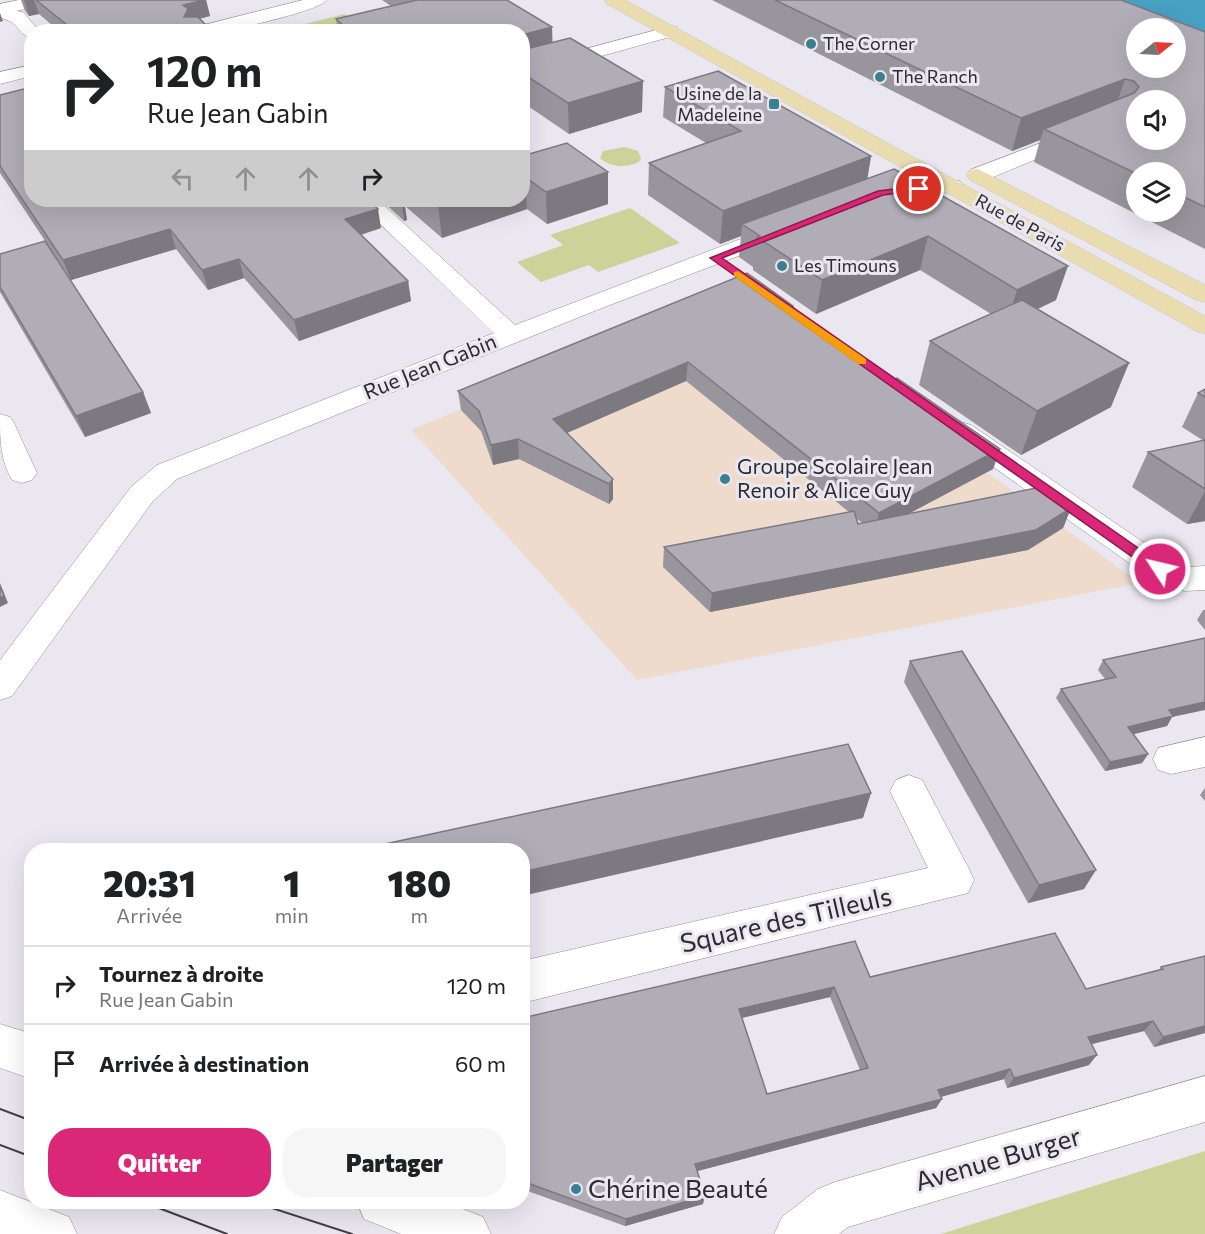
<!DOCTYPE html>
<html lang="fr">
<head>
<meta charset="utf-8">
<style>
	body { margin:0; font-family:Commissioner,sans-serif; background:#f6f6f6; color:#202124; height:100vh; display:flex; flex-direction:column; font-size:22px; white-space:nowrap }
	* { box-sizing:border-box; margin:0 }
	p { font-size:20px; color:#757577 }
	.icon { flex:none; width:33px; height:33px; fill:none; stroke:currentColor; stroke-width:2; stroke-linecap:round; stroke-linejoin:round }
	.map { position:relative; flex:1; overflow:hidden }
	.details { position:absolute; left:24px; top:843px; width:506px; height:366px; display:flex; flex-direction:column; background:#fff; border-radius:24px; box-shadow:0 6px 24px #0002 }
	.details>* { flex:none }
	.guide { position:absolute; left:24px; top:24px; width:506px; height:183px; border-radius:24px; box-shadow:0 6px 24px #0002; background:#fff; color:#202124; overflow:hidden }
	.needle { width:39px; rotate:72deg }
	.controls { position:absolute; left:1126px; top:18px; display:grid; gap:12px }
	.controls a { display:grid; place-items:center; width:60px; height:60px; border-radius:50%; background:#fff; box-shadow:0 6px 24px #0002; font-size:30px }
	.pin { position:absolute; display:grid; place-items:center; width:51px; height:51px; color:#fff; margin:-26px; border:3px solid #fff; border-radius:50%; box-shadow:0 2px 6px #0007 }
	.me { position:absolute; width:66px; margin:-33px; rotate:305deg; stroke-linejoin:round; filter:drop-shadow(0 0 4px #0008) }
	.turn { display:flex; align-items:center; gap:21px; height:126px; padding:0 24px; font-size:27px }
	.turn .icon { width:78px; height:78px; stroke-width:2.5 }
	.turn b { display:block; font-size:42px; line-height:51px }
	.lanes { display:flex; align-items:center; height:57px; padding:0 24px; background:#0003; justify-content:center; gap:30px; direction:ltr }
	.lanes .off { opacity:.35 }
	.eta { display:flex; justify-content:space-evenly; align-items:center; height:102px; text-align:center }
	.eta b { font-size:36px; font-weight:800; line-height:42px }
	.action { display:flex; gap:12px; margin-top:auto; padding:12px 24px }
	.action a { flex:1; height:69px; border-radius:24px; background:#db2777; color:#fff; font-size:24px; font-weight:800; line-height:69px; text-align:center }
	.action a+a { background:#f6f6f6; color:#202124 }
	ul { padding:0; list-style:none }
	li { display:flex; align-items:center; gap:18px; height:78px; padding:0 24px; border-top:2px solid #e0e0e0 }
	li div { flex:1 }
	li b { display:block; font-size:22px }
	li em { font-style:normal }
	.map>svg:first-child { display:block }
	.education { fill:#efdbcc }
	.green { fill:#ccd398 }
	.water { fill:#46a0c2 }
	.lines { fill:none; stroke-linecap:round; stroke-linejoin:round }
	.minor-casing { stroke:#8f8c96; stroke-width:1 }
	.major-casing { stroke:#c8c8c9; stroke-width:1 }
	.minor { fill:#fff; fill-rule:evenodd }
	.major { fill:#e9dcaf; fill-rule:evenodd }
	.tram { stroke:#403e43; stroke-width:2 }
	.wall { fill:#98959d; fill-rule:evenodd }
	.shaded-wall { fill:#7c7980 }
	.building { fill:#b1adb7; stroke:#7c7980; stroke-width:1.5; fill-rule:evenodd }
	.route { fill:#db2777; stroke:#8e194d; stroke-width:1.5 }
	.slow { fill:#f59e0b }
	.poi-dot { fill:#3c808f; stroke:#ebe7f1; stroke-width:2 }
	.labels { text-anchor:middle; stroke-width:6; stroke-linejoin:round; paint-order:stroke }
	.far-poi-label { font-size:18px; fill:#2c2b2f; stroke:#ebe7f1; text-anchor:start }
	.far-street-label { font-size:18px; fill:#2c2b2f; stroke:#ebe7f1 }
	.street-label { font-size:21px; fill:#2c2b2f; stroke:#ebe7f1 }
	.poi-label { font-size:21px; fill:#2c2b2f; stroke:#ebe7f1; text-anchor:start }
	.near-street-label { font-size:26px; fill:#2c2b2f; stroke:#ebe7f1 }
	.near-poi-label { font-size:26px; fill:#2c2b2f; stroke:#ebe7f1; text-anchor:start }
</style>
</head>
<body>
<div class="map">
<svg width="1205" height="1234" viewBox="0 0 1205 1234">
	<rect width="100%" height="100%" fill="#ebe7f1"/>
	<!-- education -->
	<path class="education" d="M740 294 1140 583 637 680 411 430Z"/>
	<!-- green -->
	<path class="green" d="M345 14 360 24 330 32 288 31 285 29Z
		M624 147 638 151 641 158 639 162C626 168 611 168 600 158L603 151Z
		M630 208 680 243 598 272 589 265 541 282 517 262 563 245 550 235Z
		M1205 1151V1234H941Z"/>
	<!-- water -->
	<path class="water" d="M1116 0H1205V33Z"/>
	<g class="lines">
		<!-- minor casing -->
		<g class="minor-casing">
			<path id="minor" d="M19 0H51L49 4 16 11 23 12 40 32H32V38C16 34 21 22 0 18V4Z
				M303 0H327C319 11 240 28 223 31 212 33 200 32 190 32L192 28Z
				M671 26 677 27 680 31 677 35 522 78V66Z
				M32 65V76L0 84V72Z
				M1080 128 1087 130 1090 134 1087 138 986 180 978 181 970 180 967 175 970 170Z
				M952 180 960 181 963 186 960 191 884 199 876 197 873 192 876 187 884 185Z
				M355 200H378L515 325 772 227 780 225 788 227 791 232 788 237 602 308 177 479 153 501 12 696 0 700V660L131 487 157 465 494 333Z
				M0 414 10 417 14 423 37 473 32 480 22 483 12 480C0 459 0 439 0 414Z
				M961 422 971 425 1171 561 1187 567 1205 566V590L1185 591 1149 577 951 437 947 431 951 425Z
				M1205 737V767L1171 774 1158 770 1153 759 1158 748Z
				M909 775 922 780 968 867 974 880 968 893 522 1003V961L928 868 890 791 896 780Z
				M0 1024 32 1034V1079L0 1068Z
				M1205 1076V1122L848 1227 839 1234H774L782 1217 818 1189 835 1182Z
				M0 1190 69 1217 77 1234H0Z
				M357 1202H445L483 1217 491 1234H401L364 1219Z"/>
		</g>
		<!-- major casing -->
		<g class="major-casing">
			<path id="major" d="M605 0H625L1205 316V334L1196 331 607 4Z
				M978 169 1205 285V302L1196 300 970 180 967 175 970 170Z"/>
		</g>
		<!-- minor -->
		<use href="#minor" class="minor"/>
		<!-- major -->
		<use href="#major" class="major"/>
		<!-- tram -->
		<path class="tram" d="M0 1109 32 1121
			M0 1145 32 1157
			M143 1202 227 1234
			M253 1202 352 1234"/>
	</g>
	<!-- wall -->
	<path class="wall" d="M21 0H206L210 16 199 19 213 32H60L39 14 29 16 25 11Z
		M382 0H507L552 27V42L642 112 569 134 522 102V32H338L336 19 391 6Z
		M712 0H1121L1205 32V249L1034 162 1040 140 1012 151ZM1137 172H1176V212H1137Z
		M665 87 871 156 867 178 1056 300 1038 309 1111 407 1021 455 919 385 930 341 991 314 920 270 816 314 753 270V267L739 257 741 236 720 244 648 195 649 163 706 143 663 117Z
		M0 95 381 228 361 235 408 281 411 301 299 341 244 278 208 290 176 249 71 280 0 173Z
		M522 156 608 172V204L547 224 527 209 442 238 405 206 407 220 404 221 381 200H522Z
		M0 254 143 392 151 413 85 437 0 292Z
		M793 306 792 311 891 381 1000 449 993 469 910 513 1071 508 1063 528 1028 550 710 612 663 567 664 547 849 512 686 381 567 433 613 479V499L609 504 519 459 493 465 481 431 461 410 458 391ZM856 518 861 522 863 523 858 524Z
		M1205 389V521L1187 524 1132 487 1148 452 1204 441 1182 427 1198 393Z
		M1203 610H1205V630L1197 620Z
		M1103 660 1172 717 1167 726 1133 734 1148 754 1142 763 1105 771 1056 698 1061 689 1105 679 1098 670Z
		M910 661 1084 889 1028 903 904 682Z
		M1205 788V801L1200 795Z
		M1161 967 1205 1033 1154 1047 1144 1031 1092 1044 1089 1065 1007 1088 1004 1079 941 1097 942 1099 936 1108 697 1171 703 1204 625 1226 522 1189V1018L870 977 1086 989 1159 970ZM830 997 860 1070 767 1094 742 1018Z"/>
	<!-- shaded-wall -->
	<path class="shaded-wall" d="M24 0H34L39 14 29 16Z
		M206 0 210 16 191 21 184 17 183 5Z
		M0 13 3 21 0 22Z
		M552 27 553 55 522 64V35Z
		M455 29V32H444Z
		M1125 79 1114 111 1044 129 1040 140 1012 151 1021 118Z
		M643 81 642 112 569 134 568 103Z
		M871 156 866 188 742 224 741 236 720 244 723 211Z
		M608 172V204L547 224 546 192Z
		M525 177 527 209 442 238 438 205 454 200H522V178Z
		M404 201 407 220 404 221 402 202Z
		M378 209 381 228 349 238 345 219Z
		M170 229 176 249 71 280 63 260Z
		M928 236 920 270 816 314 822 280Z
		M239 259 244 278 208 290 202 270Z
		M1068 266 1056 300 1007 323 1017 290Z
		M408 281 411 301 299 341 294 320Z
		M688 362 686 381 553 439V419Z
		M1129 363 1111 407 1021 455 1037 411Z
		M143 392 151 413 85 437 76 416Z
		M518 439 519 459 493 465 491 445Z
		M1000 449 993 469 874 532 879 513Z
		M613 479V499L609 504V484Z
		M1205 491V521L1187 524Z
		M1071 508 1063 528 1028 550 710 612 712 593Z
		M0 583 8 603 0 607Z
		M1205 702V710L1172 717 1167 726 1122 737 1128 727 1169 710Z
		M1148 754 1142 763 1105 771 1110 762Z
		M871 793 863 818 522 896V872Z
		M1096 870 1084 889 1028 903 1039 885Z
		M834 987 830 997 737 1019 739 1009Z
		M1153 1021 1144 1031 1080 1047 1088 1037Z
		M1205 1026V1033L1154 1047 1163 1037Z
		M1097 1055 1089 1065 1007 1088 1014 1078Z
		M1010 1069 1004 1079 933 1099 938 1090Z
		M942 1099 936 1108 694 1172 695 1164Z
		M705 1196 703 1204 625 1226 626 1219Z"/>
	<!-- building -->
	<path class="building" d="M36 0H204L183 5 188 9 184 17H198L213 32H73L67 25Z
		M417 0H507L552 27 522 35V32H459L455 29 444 32H351L336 19Z
		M775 0H1121L1205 32V207L1176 193V172H1137V174L1044 129 1134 93 1139 87 1134 81 1125 79 1021 118ZM1137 28H1176V68H1137ZM1137 100H1176V140H1137Z
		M570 38 643 81 568 103 522 73V50Z
		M718 71 871 156 723 211 649 163 741 131 665 87Z
		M32 87V200H368L378 209 345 219 408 281 294 320 239 259 202 270 170 229 63 260 0 166V95Z
		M567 143 608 172 546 192 525 177 522 178V156Z
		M894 169 1068 266 1017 290 928 236 822 280 757 237 760 236 742 224Z
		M431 200H454L438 205Z
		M45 241 143 392 76 416 0 287V254Z
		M747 273 793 306 788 308 891 381 897 378 1000 449 879 513 688 362 553 419 613 479 609 484 518 439 491 445 479 411 458 391Z
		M1022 300 1129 363 1037 411 930 341Z
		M1205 389V397L1198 393Z
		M1205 440V489L1148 452Z
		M1041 487 1071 508 1036 530 712 593 664 547 854 511 858 524Z
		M0 586 4 596 0 598Z
		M1205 638V702L1169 710 1173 716 1128 727 1148 754 1110 762 1061 689 1116 677 1103 660Z
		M962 651 1096 870 1039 885 910 661Z
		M848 744 871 793 522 872V850H357Z
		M1055 933 1086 989 1163 969 1161 967 1205 956V1026L1163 1037 1153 1021 1088 1037 1097 1055 1014 1078 1010 1069 938 1090 942 1099 695 1164 705 1196 626 1219 522 1181V1018L855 941 870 977ZM834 987 868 1068 767 1094 739 1009Z"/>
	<!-- route -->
	<path class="route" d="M919 186 923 189 922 190 883 195 722 258 1164 566 1166 569 1164 573H1155L710 258 878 191Z"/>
	<!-- slow -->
	<path class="slow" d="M738 271 866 359V364H858L734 276V272Z"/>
	<!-- markers -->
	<g class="poi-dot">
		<circle cx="811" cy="44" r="6"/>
		<circle cx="880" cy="77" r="6"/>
		<rect x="768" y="98" width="12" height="12" rx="3"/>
		<circle cx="782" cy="266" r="6"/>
		<circle cx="725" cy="479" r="6"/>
		<circle cx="576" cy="1189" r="6"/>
	</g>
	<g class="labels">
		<!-- far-poi labels -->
		<g class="far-poi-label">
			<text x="823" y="50">The Corner</text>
			<text x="892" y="83">The Ranch</text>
			<text x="762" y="100" text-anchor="end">Usine de la<tspan x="762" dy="21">Madeleine</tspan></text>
			<text x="794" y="272">Les Timouns</text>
		</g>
		<!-- far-street labels -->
		<g class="far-street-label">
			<text transform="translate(1020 223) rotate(29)" y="6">Rue de Paris</text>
		</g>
		<!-- street labels -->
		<g class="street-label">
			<text transform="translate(430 367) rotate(-22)" y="7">Rue Jean Gabin</text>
		</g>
		<!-- poi labels -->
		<g class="poi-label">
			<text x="737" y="474">Groupe Scolaire Jean<tspan x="737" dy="24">Renoir &amp; Alice Guy</tspan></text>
		</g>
		<!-- near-street labels -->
		<g class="near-street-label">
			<text transform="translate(786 920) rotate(-13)" y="9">Square des Tilleuls</text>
			<text transform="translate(998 1159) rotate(-16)" y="9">Avenue Burger</text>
		</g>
		<!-- near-poi labels -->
		<g class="near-poi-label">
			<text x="588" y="1198">Chérine Beauté</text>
		</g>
	</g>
</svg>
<div class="controls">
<a><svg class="needle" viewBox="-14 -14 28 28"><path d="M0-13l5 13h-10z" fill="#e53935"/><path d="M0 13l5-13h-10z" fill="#757577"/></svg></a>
<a><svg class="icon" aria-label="sound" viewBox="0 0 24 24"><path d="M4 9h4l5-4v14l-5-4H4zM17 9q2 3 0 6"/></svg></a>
<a><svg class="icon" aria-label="layers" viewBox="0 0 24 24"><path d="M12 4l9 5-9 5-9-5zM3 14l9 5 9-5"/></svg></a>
</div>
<div class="pin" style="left:919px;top:189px;background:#d93025"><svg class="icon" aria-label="arrive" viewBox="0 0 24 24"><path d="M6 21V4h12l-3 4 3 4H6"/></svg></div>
<svg class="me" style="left:1160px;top:569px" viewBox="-20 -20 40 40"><circle r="17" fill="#db2777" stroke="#fff" stroke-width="3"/><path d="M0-11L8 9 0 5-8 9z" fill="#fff"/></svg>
<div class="guide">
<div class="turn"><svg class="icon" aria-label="right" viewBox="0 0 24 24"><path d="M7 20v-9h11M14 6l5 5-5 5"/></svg><div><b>120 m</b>Rue Jean Gabin</div></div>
<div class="lanes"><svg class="icon off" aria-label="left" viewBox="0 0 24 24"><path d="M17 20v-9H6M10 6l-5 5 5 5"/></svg><svg class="icon off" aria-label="ahead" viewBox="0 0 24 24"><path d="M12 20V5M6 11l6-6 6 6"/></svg><svg class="icon off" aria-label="ahead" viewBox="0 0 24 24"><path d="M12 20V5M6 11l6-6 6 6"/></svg><svg class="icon" aria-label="right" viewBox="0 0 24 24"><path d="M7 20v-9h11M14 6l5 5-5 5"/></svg></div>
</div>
<section class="details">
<div class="eta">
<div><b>20:31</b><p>Arrivée</p></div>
<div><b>1</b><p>min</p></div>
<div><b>180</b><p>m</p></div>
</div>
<ul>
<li><svg class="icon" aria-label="right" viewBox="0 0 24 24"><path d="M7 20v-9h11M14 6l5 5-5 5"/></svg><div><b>Tournez à droite</b><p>Rue Jean Gabin</p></div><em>120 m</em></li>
<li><svg class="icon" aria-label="arrive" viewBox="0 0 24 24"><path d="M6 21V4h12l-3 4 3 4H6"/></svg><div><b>Arrivée à destination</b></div><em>60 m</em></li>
</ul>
<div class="action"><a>Quitter</a><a>Partager</a></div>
</section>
</div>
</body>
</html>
